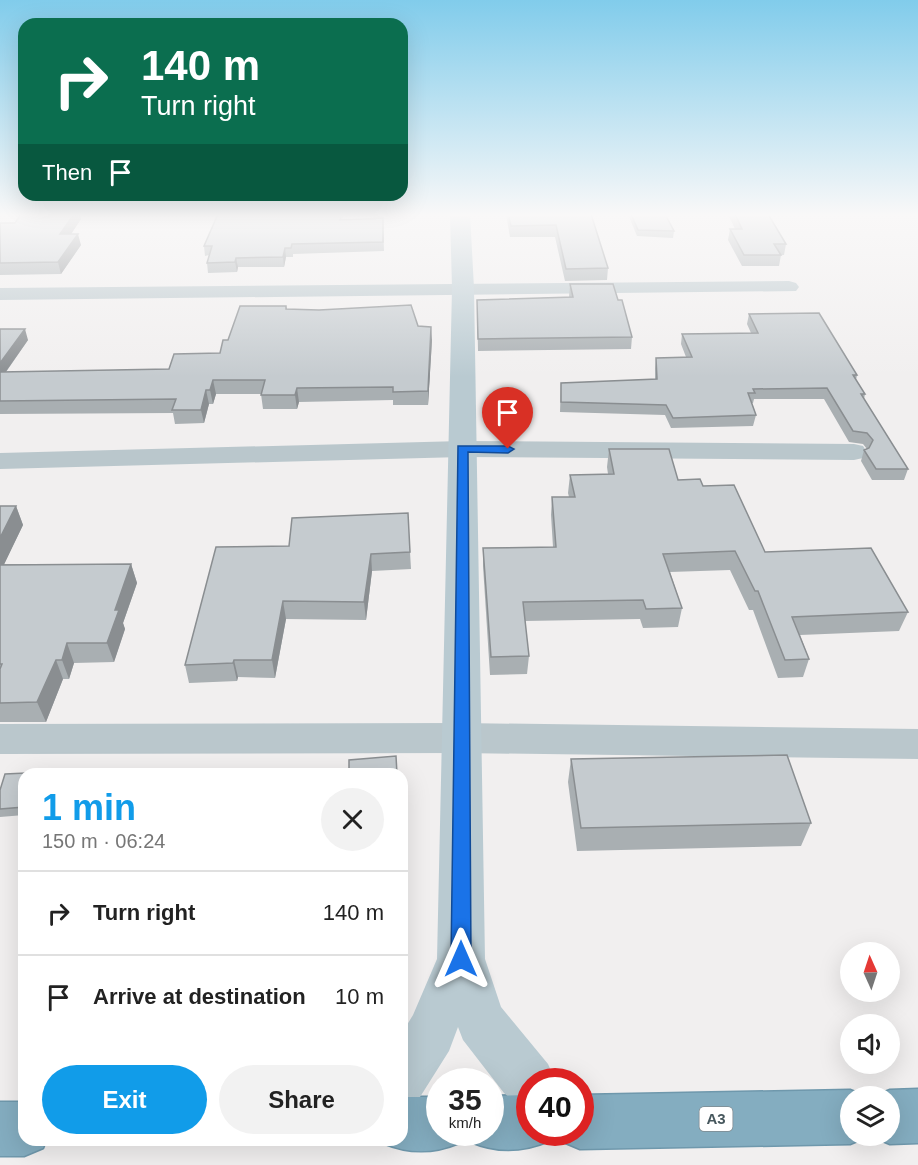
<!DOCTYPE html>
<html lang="en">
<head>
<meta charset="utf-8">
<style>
	body { margin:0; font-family:Helvetica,sans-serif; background:#f2f2f2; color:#222; height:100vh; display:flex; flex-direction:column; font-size:22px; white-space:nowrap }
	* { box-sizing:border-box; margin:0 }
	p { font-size:20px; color:#767676 }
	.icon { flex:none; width:33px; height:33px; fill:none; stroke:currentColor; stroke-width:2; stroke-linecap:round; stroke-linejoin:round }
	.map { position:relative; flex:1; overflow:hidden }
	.drawer { position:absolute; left:18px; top:768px; width:390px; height:378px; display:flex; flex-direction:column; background:#fff; border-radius:18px; box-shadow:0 6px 24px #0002 }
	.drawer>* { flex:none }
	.top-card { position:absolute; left:18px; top:18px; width:390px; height:183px; border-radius:18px; box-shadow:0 6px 24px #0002; background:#0b6e4f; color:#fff; overflow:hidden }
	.needle { width:39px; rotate:357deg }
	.controls { position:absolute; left:840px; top:942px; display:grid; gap:12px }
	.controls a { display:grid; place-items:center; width:60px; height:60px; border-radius:50%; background:#fff; box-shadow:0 6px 24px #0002; font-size:30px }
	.speed { position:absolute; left:426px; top:1068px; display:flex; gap:12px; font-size:30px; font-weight:700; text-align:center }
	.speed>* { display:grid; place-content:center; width:78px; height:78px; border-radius:50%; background:#fff; box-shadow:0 6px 24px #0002; line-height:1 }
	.speed small { font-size:15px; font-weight:400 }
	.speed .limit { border:9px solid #d22; background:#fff; color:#111 }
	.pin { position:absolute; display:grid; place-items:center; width:51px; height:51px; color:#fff; margin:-62px -26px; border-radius:50% 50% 50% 0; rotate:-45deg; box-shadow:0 0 6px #0007 }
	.pin .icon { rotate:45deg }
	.me { position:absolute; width:66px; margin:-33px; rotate:0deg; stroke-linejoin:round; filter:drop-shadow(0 0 4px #0008) }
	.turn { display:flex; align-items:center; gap:21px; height:126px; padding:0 24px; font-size:27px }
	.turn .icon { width:78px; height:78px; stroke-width:2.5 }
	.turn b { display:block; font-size:42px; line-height:51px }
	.then { display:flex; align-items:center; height:57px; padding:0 24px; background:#0003; gap:12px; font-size:22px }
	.round { display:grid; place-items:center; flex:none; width:63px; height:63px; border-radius:32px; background:#f2f2f2 }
	.overview { display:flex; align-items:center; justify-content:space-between; height:102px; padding:0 24px }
	h1 { font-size:36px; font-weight:700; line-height:45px; color:#119ce9 }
	.action { display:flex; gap:12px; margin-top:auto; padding:12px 24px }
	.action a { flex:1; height:69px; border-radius:36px; background:#119ce9; color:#fff; font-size:24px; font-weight:700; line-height:69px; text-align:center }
	.action a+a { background:#f2f2f2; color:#222 }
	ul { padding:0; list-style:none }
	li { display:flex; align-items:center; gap:18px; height:84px; padding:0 24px; border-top:2px solid #e0e0e0 }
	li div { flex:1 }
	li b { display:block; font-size:22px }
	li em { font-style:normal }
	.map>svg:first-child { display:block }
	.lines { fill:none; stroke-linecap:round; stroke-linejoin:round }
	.highway-casing { stroke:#6f98ac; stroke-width:3 }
	.street { fill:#bac7cc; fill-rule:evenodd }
	.secondary { fill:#b9cad1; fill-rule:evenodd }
	.highway { fill:#84adc0; fill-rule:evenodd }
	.wall { fill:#a9afb2 }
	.shaded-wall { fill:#8a8e91 }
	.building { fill:#c5cbcf; stroke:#8a8e91; stroke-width:1.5 }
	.route { fill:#1a73e8; stroke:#114b97; stroke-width:1.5 }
	.labels { text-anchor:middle; stroke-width:4.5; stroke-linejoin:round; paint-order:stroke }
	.shield { fill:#fff; stroke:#7e898e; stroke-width:1.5 }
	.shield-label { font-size:15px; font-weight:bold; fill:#46575d }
</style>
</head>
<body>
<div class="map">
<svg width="918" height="1165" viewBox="0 0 918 1165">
	<rect width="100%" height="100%" fill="#f1efef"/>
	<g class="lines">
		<!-- highway casing -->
		<g class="highway-casing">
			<path id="highway" d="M918 1089V1143L890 1144 871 1136H890V1096H875L890 1090Z
				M850 1090 865 1096H850V1136H869L850 1144 580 1149 561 1141 558 1132H580V1095Z
				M530 1095V1132H552L549 1141C523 1152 497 1153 471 1142L467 1132H490V1096Z
				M402 1097H440V1132H463L459 1143C433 1154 409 1154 383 1143L382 1140H402Z
				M0 1102H24V1140H46L43 1148 24 1156H0Z"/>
		</g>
		<!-- street -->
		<path class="street" d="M789 281 796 283 799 287 796 291 0 300V288Z
			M462 441 854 444 863 446 867 452 863 458 854 460 462 457 0 469V453Z
			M461 723 918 729V759L461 753 0 754V724Z"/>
		<!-- secondary -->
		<path class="secondary" d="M450 214H470L474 288 485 959 501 1007 548 1064 556 1082H530V1108L512 1100 504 1093 463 1040 458 1027 449 1051 420 1097 402 1105V1033L413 1015 437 959 452 288Z"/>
		<!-- highway -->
		<use href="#highway" class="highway"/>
	</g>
	<!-- wall -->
	<path class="wall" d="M218 214H343L342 220 383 218 384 251 293 254V257H286L284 267H238L237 272 208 273 207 263 209 255 205 256 204 246Z
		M506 214H591L608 268 607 280 565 281 555 237H510Z
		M628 214H665L674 231 673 238 637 236Z
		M728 214H768L786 244 784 255H781L779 266H742L728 240 730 229H735Z
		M81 219 71 234 81 245 61 274 0 275V223Z
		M570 284 618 300 632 337 631 349 478 351 477 300 569 297Z
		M286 306 287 309 418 326 432 340 428 405H393V400L299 402 297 409H263L261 394H216L213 404H209L204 423 175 424 173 413 0 414V329L28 340 6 372 169 369 220 353 228 340Z
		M749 314 857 375 856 380 865 394 864 399 908 469 904 480H872L861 461 864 450 867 449 863 444 849 442 824 399H754L753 403H752L756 415 753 426 671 428 665 415 560 412 561 383 655 379V368L656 358 686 357 681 344 682 334 751 333 747 324Z
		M609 449 678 480 703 486 765 552 908 612 899 631 800 635 809 659 803 677 778 678 753 610H749L730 570 670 572 682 608 678 627 643 628 640 619 525 621 529 656 527 674 490 675 483 566V548L553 547 551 515 552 497H569L568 493 570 475 608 474 607 467Z
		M0 506H16L23 525 4 564H131L137 583 123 623 125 629 114 662 74 663 69 679H63L46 722H0Z
		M216 547 410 552 411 569 372 571 366 620 286 619 275 678 238 677 237 681 189 683 185 665Z
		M571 759 811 823 801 846 577 851 568 782Z
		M48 772 49 774H24V815L0 817V790L5 774Z"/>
	<!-- shaded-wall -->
	<path class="shaded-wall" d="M74 214H80L81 219 64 245 60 234Z
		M78 234 81 245 61 274 58 262Z
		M285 248 286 257 284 267 283 257Z
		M236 258 238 267 237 272 235 262Z
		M431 327 432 340 428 405V391Z
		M25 329 28 340 0 380V363Z
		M213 380 216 394 213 404 210 390Z
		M297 388 299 402 297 409 295 395Z
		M206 390 209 404 204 423 201 410Z
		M16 506 23 525 0 573V538Z
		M371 554 372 571 366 620 364 602Z
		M131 564 137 583 123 623 125 629 114 662 107 643 115 610Z
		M283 601 286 619 275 678 272 660Z
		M67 643 74 663 69 679 62 660Z
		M56 660 63 679 46 722 37 702Z
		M234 660 238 677 237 681 233 663Z
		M402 883 405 947 402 988Z"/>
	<!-- building -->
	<path class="building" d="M21 214H74L60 234H78L58 262 0 263V223H15Z
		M218 214H341L340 220 383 218V242L292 244 291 248H285L283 257 236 258 235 262 207 263 212 246H204Z
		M508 214H591L608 268 566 269 556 225 511 226Z
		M631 214H665L674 231 638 230Z
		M735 214H768L786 244H774L781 255H744L730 229H742Z
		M570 284H613L618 300H622L632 337 478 339 477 300 573 297Z
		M411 305 418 326 431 327 428 391 393 392V387L297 388 295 395H261L265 380H213L210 390H206L201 410H172L176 399 0 401V372L169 369 174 354 220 353 223 340H228L240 306H286V309L319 310Z
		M819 313 857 375H853L865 394H861L908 469H876L864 450 869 448 873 440 867 433 853 431 827 388 753 389 755 393H748L756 415 673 418 666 405 561 402V383L657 379 656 358 692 357 682 334 758 333 749 314Z
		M0 329H25L0 363Z
		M609 449H669L678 480 700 479 703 486 734 485 765 552 871 548 908 612 792 617 809 659 785 660 758 591H755L735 551 663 554 682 608 646 609 643 600 523 602 529 656 491 657 483 548 556 547 552 497H575L570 475 614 474Z
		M0 506H16L0 538Z
		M408 513 410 552 371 554 364 602 283 601 272 660H234L233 663 185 665 216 547 289 546 292 518Z
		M131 564 115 610H119L107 643H67L62 660H56L37 702 0 703V669L2 664H0V565Z
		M787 755 811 823 581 828 571 759Z
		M396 756 397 774H349V760Z
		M48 772 47 774H24V807L0 809V790L5 774Z
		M402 895 403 929 402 952Z"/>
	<!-- sky -->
	<linearGradient id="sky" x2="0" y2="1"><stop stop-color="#81cceb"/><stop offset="0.57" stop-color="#f9f8f8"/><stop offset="1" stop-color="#f9f8f8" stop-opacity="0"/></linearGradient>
	<rect width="918" height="377" fill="url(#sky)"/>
	<!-- route -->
	<path class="route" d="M458 446H508L514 449 508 453 468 452 471 959 468 965 461 968 454 965 451 959Z"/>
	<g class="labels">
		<!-- shield labels -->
		<rect class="shield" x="699.5" y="1107" width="33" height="24" rx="4.5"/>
		<g class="shield-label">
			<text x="716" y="1124">A3</text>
		</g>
	</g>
</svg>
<div class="controls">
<a><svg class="needle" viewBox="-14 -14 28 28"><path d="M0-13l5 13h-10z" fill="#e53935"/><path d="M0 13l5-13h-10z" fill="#767676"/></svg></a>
<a><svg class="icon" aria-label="sound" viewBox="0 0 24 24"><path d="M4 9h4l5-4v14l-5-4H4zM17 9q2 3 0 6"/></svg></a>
<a><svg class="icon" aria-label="layers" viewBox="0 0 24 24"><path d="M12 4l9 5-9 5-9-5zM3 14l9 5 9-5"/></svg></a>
</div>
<div class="speed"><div>35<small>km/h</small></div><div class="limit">40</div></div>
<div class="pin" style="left:508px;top:449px;background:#d93025"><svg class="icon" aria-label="arrive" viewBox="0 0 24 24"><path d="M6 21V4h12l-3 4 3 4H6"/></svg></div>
<svg class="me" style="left:461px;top:959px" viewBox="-20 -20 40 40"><path d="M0-17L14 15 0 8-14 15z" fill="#1a73e8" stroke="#fff" stroke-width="4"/></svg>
<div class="top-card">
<div class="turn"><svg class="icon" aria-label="right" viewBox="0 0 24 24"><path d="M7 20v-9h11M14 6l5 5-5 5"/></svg><div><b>140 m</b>Turn right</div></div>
<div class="then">Then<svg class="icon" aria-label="arrive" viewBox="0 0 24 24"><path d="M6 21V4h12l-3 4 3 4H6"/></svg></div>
</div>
<section class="drawer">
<div class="overview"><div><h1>1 min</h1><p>150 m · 06:24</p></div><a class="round"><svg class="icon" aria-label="close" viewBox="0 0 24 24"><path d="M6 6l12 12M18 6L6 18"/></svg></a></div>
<ul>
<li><svg class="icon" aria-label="right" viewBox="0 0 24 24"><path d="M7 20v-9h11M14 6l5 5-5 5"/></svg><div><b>Turn right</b></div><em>140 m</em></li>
<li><svg class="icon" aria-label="arrive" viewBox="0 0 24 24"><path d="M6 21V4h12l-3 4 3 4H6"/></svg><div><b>Arrive at destination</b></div><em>10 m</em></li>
</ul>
<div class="action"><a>Exit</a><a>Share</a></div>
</section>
</div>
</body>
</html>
